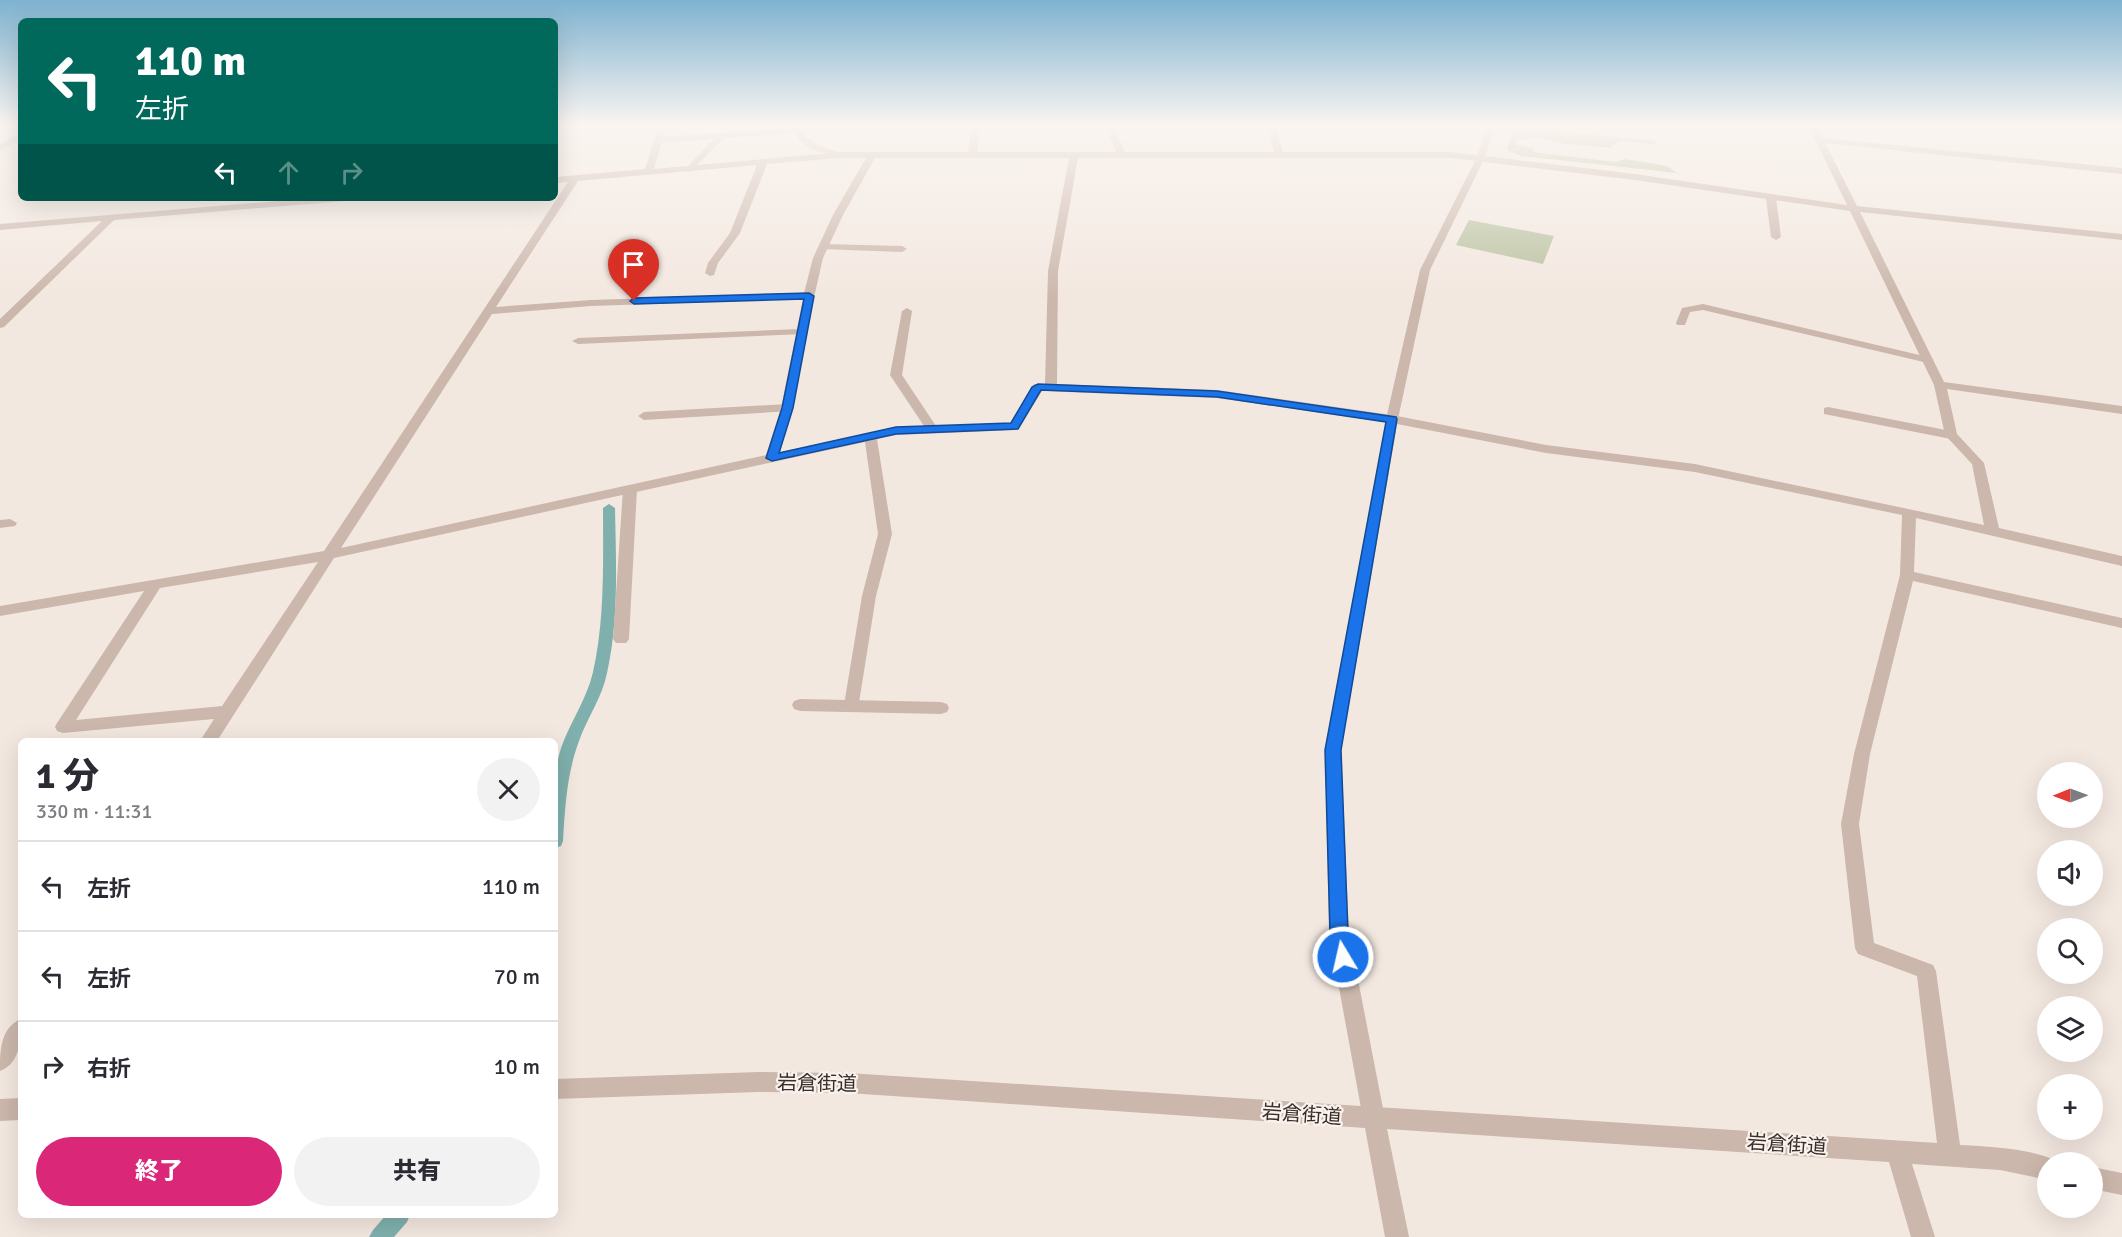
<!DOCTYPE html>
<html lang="ja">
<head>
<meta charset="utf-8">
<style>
	body { margin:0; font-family:Signika,"Noto Sans JP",sans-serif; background:#f2f2f3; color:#2b2b33; height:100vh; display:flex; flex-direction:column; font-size:22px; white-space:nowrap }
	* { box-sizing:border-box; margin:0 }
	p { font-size:20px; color:#7c7c81 }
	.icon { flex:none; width:33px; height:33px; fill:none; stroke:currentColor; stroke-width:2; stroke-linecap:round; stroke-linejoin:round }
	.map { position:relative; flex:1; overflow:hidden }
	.sheet { position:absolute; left:18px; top:738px; width:540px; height:480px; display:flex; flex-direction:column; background:#fff; border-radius:9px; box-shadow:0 6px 24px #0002 }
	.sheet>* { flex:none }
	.banner { position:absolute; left:18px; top:18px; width:540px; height:183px; border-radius:9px; box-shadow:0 6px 24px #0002; background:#00695c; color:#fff; overflow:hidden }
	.needle { width:39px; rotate:269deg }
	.controls { position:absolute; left:2037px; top:762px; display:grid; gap:12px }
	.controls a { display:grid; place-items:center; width:66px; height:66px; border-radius:50%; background:#fff; box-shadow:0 6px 24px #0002; font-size:30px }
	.pin { position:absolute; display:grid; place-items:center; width:51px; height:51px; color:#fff; margin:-62px -26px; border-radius:50% 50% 50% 0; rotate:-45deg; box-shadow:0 0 6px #0007 }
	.pin .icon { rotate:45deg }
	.me { position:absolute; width:66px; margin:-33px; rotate:351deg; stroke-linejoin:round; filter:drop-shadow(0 0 4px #0008) }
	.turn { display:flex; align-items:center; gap:21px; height:126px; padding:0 18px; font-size:27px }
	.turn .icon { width:78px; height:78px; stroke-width:2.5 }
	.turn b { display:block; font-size:42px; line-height:51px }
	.lanes { display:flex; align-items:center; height:57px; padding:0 18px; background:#0003; justify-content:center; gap:30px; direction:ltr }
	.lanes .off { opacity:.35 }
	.round { display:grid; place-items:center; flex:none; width:63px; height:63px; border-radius:32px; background:#f2f2f3 }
	.summary { display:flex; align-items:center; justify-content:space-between; height:102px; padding:0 18px }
	h1 { font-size:36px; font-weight:800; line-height:45px }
	.action { display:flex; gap:12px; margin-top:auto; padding:12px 18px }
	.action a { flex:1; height:69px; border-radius:36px; background:#db2777; color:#fff; font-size:24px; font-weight:800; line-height:69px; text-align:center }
	.action a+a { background:#f2f2f3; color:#2b2b33 }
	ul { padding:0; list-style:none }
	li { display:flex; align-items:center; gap:18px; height:90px; padding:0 18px; border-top:2px solid #e1e1e2 }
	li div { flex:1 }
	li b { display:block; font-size:22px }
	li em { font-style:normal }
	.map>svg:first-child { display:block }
	.green { fill:#bac2a0 }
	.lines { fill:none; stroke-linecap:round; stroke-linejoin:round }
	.stream { fill:#7fb0ad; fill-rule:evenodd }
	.service { fill:#cbb7ac; fill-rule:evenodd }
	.minor { fill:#cbb7ac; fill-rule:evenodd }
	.tertiary { fill:#cbb7ac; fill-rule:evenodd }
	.route { fill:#1a73e8; stroke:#114b97; stroke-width:1.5 }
	.labels { text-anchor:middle; stroke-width:4.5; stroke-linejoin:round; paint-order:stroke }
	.near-street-label { font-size:20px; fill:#392e2b; stroke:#faf3ed }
</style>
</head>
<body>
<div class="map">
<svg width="2122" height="1237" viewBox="0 0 2122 1237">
	<rect width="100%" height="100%" fill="#f3e8e0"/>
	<!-- green -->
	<path class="green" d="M1513 128 1653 140 1658 145 1619 141 1611 148 1565 144 1540 138 1517 140 1515 144 1533 149V152L1616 162 1625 159 1667 166 1677 173 1521 156 1507 150Z
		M1469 220 1554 236 1543 264 1456 245Z"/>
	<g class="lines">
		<!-- stream -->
		<path class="stream" d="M609 504 615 508C616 563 619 620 607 673 602 698 587 718 579 741 567 773 565 807 563 841L561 846 555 848C555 815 551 779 561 748 570 722 587 699 593 672 605 619 603 562 603 508Z
			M386 1215H410L407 1222 394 1237H369L373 1230Z"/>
		<!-- service -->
		<path class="service" d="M800 128 804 130 805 136 816 144 845 155 841 158C827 154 800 149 796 133L724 138 690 172 687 171V167L714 139 659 143 655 140 659 137Z
			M1771 195 1776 198 1781 237 1776 240 1771 237 1766 198Z
			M824 244 902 246 907 249 902 252 821 249V245Z
			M1703 304 1928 357 1934 360 1928 363 1703 310 1690 312 1685 325H1677L1676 323 1682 308Z
			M907 308 912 311 902 375 938 429 932 433 928 432 890 375 902 311Z
			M800 329 804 330V334L578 344 572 341 578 338Z
			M787 404 791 405V411L644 420 638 416 644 412Z
			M1828 407 1951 431 1957 435 1951 439 1824 414V408Z
			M630 485 637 489 629 639 626 643H616L613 639 623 489Z
			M10 519 17 523 15 526 0 528V520Z
			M800 699 941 702 947 704 949 708 947 712 941 714 800 711 794 709 792 705 794 701Z"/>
		<!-- minor -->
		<path class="minor" d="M659 125H667L654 169 841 152H968L972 125H980L977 152H1116L1105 125H1113L1125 152H1274L1267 125H1275L1283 152H1451L1635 174 1847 205 1808 125H1816L1823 138 2122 168V174L1825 143 1857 206 2122 234V240L1860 212 1944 382 2122 406V414L1947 389 1957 434 1984 463 1999 528 2122 556V566L1916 518 1914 572 2122 618V628L1913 581 1870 754 1859 824 1874 943 1933 965 1936 971 1960 1145C1983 1146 2039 1149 2057 1162H2048V1180L2000 1170 1912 1164 1935 1237H1911L1889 1162 1387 1129 1409 1237H1385L1365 1128 848 1093 758 1092 555 1099V1079L758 1072 848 1073 1937 1143 1917 976 1858 954 1855 948 1841 824 1854 754 1900 575 1902 515 1695 472 1546 453 1392 423 1217 398 1042 391 1018 430 896 435 877 439 892 534 876 596 858 709H846L844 705 862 596 878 534 865 442 334 558 217 741H200L214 719 63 733 57 731 55 727 57 723 144 591 0 616V606L324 551 568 182 555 183V177L645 169ZM841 158H866L833 215 813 258 804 293 591 300 496 307 578 181 757 165 730 233 708 263 705 273 710 276 714 275 718 263 740 233 767 164ZM875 158H1069L1048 271 1045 384H1034L1010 423 896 427 780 452 793 408 806 332 823 258 843 215ZM1078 158H1451L1635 180 1850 211 1934 385 1945 435 1972 464 1984 525 1695 464 1546 445 1392 415 1217 390 1057 384 1058 271ZM803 299 781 408 766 455 341 548 492 314 591 306ZM318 562 222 706 76 720 160 588Z
			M21 132V139L0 151V144Z
			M313 198H351L346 201 114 220 4 327 0 328V319L102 221 0 230V224Z
			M21 1019C21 1039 21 1063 0 1071 0 1051 0 1028 21 1019Z
			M21 1098V1120L0 1121V1099Z
			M2092 1167 2122 1173V1195L2092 1189Z"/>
		<!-- tertiary -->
		<path class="tertiary" d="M1487 125H1495L1485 157 1430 270 1398 419 1341 750 1349 933 1385 1119 1382 1127 1374 1130 1366 1127 1363 1119 1329 933 1325 750 1386 419 1420 270 1477 157Z"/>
	</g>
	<!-- sky -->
	<linearGradient id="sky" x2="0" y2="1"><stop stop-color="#7eb2d0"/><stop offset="0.42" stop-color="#faf5f1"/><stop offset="1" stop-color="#faf5f1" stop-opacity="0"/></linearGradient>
	<rect width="2122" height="298" fill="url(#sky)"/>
	<!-- route -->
	<path class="route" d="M809 293 814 296 793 408 779 453 896 427 1011 423 1032 387 1038 384 1217 391 1396 417 1397 419 1341 750 1348 933 1352 957 1350 962 1343 965 1337 962 1330 933 1325 750 1386 422 1217 397 1041 390 1018 429 896 434 772 461 766 458 782 408 804 299 634 304 630 301 634 298Z"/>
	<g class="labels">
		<!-- near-street labels -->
		<g class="near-street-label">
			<text transform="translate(817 1083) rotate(1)" y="7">岩倉街道</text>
			<text transform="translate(1302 1114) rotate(4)" y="7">岩倉街道</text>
			<text transform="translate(1787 1144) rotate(4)" y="7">岩倉街道</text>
		</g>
	</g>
</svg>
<div class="controls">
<a><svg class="needle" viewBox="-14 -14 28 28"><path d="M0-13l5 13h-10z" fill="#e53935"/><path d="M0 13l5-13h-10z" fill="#7c7c81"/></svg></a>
<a><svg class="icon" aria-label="sound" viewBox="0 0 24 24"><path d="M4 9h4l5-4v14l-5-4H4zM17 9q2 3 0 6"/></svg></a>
<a><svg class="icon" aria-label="search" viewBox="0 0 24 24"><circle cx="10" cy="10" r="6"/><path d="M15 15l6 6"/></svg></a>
<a><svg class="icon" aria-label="layers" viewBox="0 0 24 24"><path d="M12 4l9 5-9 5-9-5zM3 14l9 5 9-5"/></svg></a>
<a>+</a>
<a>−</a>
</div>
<div class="pin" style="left:634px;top:301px;background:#d93025"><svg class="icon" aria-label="arrive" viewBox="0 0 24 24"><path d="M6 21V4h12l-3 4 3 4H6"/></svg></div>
<svg class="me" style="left:1343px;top:957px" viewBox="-20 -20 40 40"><circle r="17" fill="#1a73e8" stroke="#fff" stroke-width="3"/><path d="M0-11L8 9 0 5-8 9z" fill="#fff"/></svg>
<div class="banner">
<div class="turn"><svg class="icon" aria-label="left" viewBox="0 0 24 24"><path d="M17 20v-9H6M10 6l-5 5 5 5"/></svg><div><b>110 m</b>左折</div></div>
<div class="lanes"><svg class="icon" aria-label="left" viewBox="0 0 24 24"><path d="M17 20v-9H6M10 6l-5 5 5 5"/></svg><svg class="icon off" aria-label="ahead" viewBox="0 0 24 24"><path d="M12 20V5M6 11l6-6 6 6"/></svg><svg class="icon off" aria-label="right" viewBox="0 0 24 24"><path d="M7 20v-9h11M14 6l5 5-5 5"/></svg></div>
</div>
<section class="sheet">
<div class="summary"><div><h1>1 分</h1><p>330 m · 11:31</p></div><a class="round"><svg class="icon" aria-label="close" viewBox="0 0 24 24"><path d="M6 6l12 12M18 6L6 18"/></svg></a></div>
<ul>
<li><svg class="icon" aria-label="left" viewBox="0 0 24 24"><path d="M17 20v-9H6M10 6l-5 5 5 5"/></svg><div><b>左折</b></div><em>110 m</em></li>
<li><svg class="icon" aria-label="left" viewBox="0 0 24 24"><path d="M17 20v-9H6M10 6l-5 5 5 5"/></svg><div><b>左折</b></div><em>70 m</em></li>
<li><svg class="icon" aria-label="right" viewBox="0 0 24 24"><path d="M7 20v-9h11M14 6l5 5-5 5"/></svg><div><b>右折</b></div><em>10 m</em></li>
</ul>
<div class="action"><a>終了</a><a>共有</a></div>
</section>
</div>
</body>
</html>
